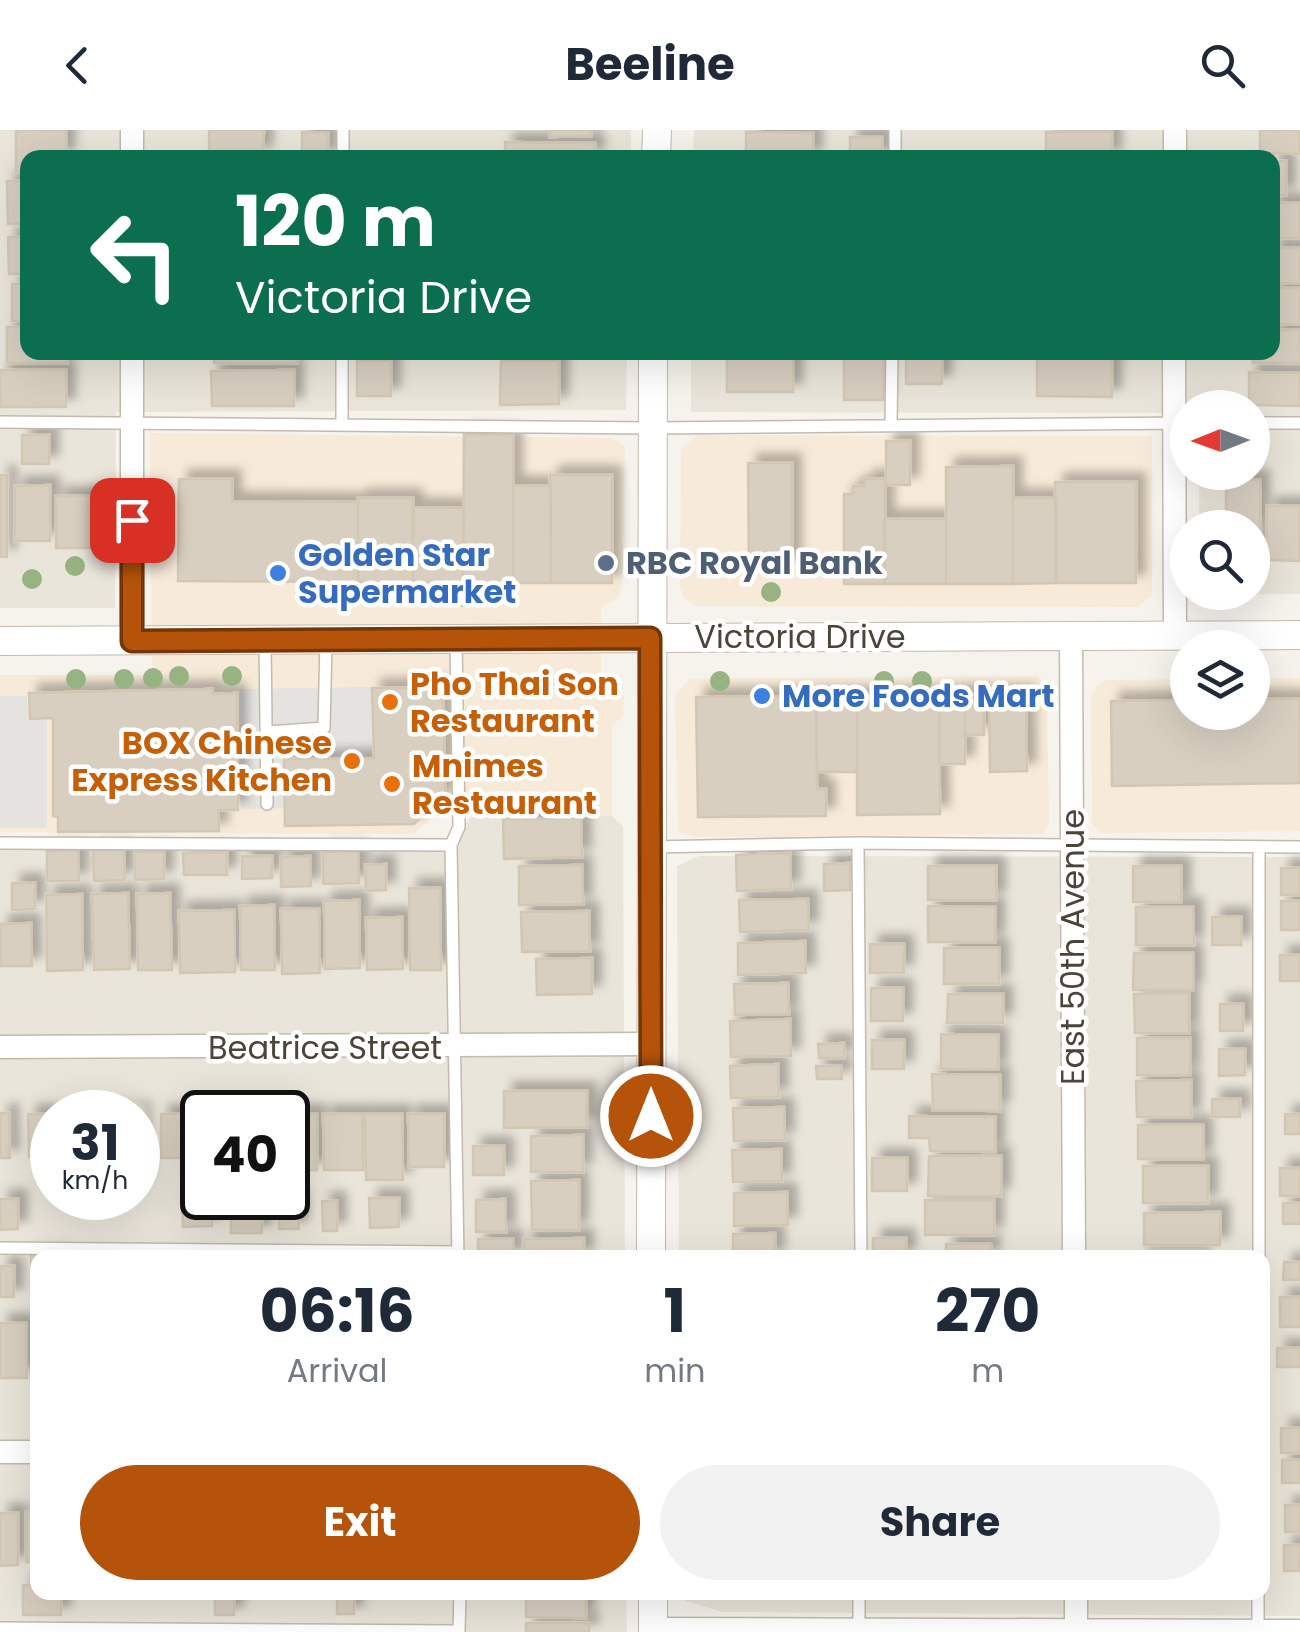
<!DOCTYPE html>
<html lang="en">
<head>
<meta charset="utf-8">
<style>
	body { margin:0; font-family:Poppins,sans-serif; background:#f2f2f3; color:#1f2937; height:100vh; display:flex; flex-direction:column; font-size:38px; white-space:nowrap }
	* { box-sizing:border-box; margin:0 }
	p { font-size:32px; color:#747a83 }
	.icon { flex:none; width:55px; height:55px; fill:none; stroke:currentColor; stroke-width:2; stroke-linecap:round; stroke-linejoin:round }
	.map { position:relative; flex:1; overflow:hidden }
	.sheet { position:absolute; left:30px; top:1120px; width:1240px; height:350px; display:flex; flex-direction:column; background:#fff; border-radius:20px; box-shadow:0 10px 40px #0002 }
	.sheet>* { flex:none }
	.banner { position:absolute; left:20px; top:20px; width:1260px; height:210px; border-radius:20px; box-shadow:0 10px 40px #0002; background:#0b6e4f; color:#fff; overflow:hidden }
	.needle { width:65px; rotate:269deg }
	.controls { position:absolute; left:1170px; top:260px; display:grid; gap:20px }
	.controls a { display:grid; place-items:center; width:100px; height:100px; border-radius:50%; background:#fff; box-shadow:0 10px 40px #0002; font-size:50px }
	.speed { position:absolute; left:30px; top:960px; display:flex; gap:20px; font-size:50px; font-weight:700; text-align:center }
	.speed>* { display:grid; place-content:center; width:130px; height:130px; border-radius:50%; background:#fff; box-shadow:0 10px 40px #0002; line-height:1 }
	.speed small { font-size:25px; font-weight:400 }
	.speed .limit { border:5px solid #111; border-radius:15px; background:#fff; color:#111 }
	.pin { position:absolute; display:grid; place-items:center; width:85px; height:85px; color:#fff; margin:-42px; border-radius:20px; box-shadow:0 5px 15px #0006 }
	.me { position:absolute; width:110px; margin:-55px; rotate:0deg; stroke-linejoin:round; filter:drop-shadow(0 0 8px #0008) }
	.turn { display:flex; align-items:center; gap:35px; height:210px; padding:0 50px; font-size:45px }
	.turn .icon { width:130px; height:130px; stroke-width:2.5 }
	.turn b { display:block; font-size:70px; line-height:85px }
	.eta { display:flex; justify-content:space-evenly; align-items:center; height:170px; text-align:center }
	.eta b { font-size:60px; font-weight:700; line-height:70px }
	.action { display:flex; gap:20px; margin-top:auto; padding:20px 50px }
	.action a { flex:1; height:115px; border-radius:60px; background:#b45309; color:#fff; font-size:40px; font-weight:700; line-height:115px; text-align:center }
	.action a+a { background:#f2f2f3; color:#1f2937 }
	header { display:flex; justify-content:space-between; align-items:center; height:130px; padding:0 50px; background:#fff; font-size:45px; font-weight:700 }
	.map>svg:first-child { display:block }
	.residential { fill:#eae5da; fill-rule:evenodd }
	.commercial { fill:#f7ead8 }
	.parking { fill:#e5e3e0 }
	.building { fill:#d8cfc1; stroke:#d3c7b4; stroke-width:2.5; filter:url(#shadow) }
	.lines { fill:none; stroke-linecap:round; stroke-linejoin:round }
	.service-casing { stroke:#c2bbae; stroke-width:14 }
	.minor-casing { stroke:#c2bbae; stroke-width:25 }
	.tertiary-casing { stroke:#c2bbae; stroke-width:30 }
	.service { stroke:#fff; stroke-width:11 }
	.minor { stroke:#fff; stroke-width:22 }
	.tertiary { stroke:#fff; stroke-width:28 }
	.tree { fill:#97b381 }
	.route-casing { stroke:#753606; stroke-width:25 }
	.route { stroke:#b45309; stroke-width:18 }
	.service-dot { fill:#5c6f8a; stroke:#fff; stroke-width:4 }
	.shop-dot { fill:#3f7fe0; stroke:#fff; stroke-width:4 }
	.food-dot { fill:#e8710a; stroke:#fff; stroke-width:4 }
	.labels { text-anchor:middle; stroke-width:9; stroke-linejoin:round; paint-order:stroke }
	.shop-label { font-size:32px; font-weight:bold; fill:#366cbe; stroke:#fff; text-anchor:start }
	.service-label { font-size:32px; font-weight:bold; fill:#4e5e75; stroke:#fff; text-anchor:start }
	.street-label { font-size:32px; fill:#4b4439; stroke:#fff }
	.food-label { font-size:32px; font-weight:bold; fill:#c56008; stroke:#fff; text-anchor:start }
</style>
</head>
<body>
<header><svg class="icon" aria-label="back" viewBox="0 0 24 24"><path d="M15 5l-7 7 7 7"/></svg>Beeline<svg class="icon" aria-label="search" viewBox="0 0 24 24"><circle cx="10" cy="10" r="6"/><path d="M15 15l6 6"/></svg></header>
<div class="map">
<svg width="1300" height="1502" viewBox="0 0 1300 1502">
	<defs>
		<filter id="shadow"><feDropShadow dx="9" dy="-9" stdDeviation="5" flood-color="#0004"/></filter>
	</defs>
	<rect width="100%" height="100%" fill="#f6f3ec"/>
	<!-- residential -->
	<path class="residential" d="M0 0H631V28H28V222L627 223 626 280 116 282 115 478H0Z
		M694 0H1300V464L1198 465 1252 462V398L1199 397V343L1252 342V278H1188L1187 283 691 282V223L1272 222V28H693Z
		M612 686 623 696 625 1127 38 1128V1462L626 1463 627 1502H0V717L446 718 471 687ZM52 982H138V1068H52ZM202 982H288V1068H202Z
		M699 726 1300 727V1486L723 1482 686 1471 681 1463 1262 1462V1128L679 1127 677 736Z"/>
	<!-- commercial -->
	<path class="commercial" d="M150 303 612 308 625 316 622 456 618 469 601 476V547L619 555 624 566 623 586 612 595V686H433L414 704 0 702V545H152Z
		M697 305 1152 306V466L1137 477 696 476 684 468 680 455 681 320Z
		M1038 546 1047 564 1049 693 1043 704 697 707 678 702 675 566 689 549Z
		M1253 548H1300V701L1100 703 1092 694 1091 566 1098 555 1107 550 1187 549 1188 582H1252Z"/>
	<!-- parking -->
	<path class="parking" d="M371 557 372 626 283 627V678L241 679 240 559Z
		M0 566H27L28 590H47V698H0Z"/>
	<!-- building -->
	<path class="building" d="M16 0H66V28H28V42H16Z
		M209 0H264L263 25H209Z
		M550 0H591V6L550 7Z
		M1260 0H1300V24L1260 23Z
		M302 2 328 3V28H302Z
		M746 2 813 3V28H746Z
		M1046 2H1112V28H1046Z
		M850 7H882V28H850Z
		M505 12 595 13V28H505Z
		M1272 31H1286V65H1272Z
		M7 51H28V94H8Z
		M1272 73H1300V108H1272Z
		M8 107H28V144H9Z
		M1272 118H1300V153H1272Z
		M12 154H28V191H12Z
		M1272 158H1300V194H1272Z
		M7 197H28V222H67V233H7Z
		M1272 200H1300V233H1253V222H1272Z
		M214 222H297V233H214Z
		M727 222H793V262H727Z
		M844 222H884L883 270H844Z
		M906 222H942V254H906Z
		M1037 222H1112V267L1037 266Z
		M357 231H391V266H357Z
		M501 231H559V274L500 275Z
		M0 240H66V277H0Z
		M294 240V276H212L211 241Z
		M1249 242 1300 243V276L1249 275Z
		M464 304 513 305V453H463Z
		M22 305H49V334H22Z
		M886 311H910V355H886Z
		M748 333H792V435H749Z
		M1013 336V454H946V337Z
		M0 345H7V427H0Z
		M550 345H612V453H551Z
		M179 349H232V371L358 372V452L178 451Z
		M865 349H885V454H844V364H853V356H864Z
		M1226 349 1260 350V426H1252V398H1226Z
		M1055 352H1136V453H1056Z
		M50 355V411H15V356Z
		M513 355 551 356V453H513Z
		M56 366H91L92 418H56Z
		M358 368H413V453L358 452Z
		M1013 368H1056V453L1013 454Z
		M1267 376H1300V431L1267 430Z
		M414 377 464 378 463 453H413Z
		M884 389H946V454H885Z
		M443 557 445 665 414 694 285 696 284 629 374 628 372 558Z
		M212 559V564L237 563 238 680H218L219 701 58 702V687L53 686V588L30 589 29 563Z
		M965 564H984V605H965Z
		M965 564V634H939V565Z
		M989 564H1026L1027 641 990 642Z
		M939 565 940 684 857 685V566Z
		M816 566 817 659H826V686L698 687 696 567Z
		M816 566H857V642H817Z
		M1252 569H1300V653L1112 656 1111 571 1188 570V582H1252Z
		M581 688 582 727 504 729 503 689Z
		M78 720 79 751H47V721Z
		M93 720H124L125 750 94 751Z
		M358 721 359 753 323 754V722Z
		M135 722H164V749L135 750Z
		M227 722V745H184L183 723Z
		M790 723 791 759 737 761 736 725Z
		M242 726H272V748L242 749Z
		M310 726 311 756 281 757V727Z
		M850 733V760L824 761V734Z
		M386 734V760L366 761 365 735Z
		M582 735 583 774 519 775V736Z
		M928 736H996V770H928Z
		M1133 736H1181V772H1133Z
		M1281 738H1300V765H1281Z
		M12 753H35V779L12 780Z
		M409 758H440L441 840H410Z
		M128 763 130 839 94 840 92 764Z
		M170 763 172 840H138L137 764Z
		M82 764 83 840 47 841 46 765Z
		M808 769 809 800 740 802 739 770Z
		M359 770 360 838 325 839 324 771Z
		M1281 771H1300V800H1281Z
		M274 775 275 840H241L240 776Z
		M928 776 995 777V812H928Z
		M1136 777H1193L1194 815H1136Z
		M281 779H319L320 843 282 844Z
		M234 780 235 842 180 843 179 781Z
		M589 781 590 821 522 822 521 782Z
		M402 787 403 839 367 840 366 788Z
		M1212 787H1241V815H1212Z
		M31 793 32 836H0V794Z
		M805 811 806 843 738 845V813Z
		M870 814H904V843H870Z
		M944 818H999V854H944Z
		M1134 823H1193V860H1133Z
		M1280 825H1300V851H1280Z
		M592 828V864L537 865 536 829Z
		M788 853 789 884 735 885 734 854Z
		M871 858H903V891H871Z
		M1189 863V903H1135L1134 864Z
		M948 864H1003V893H947Z
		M1220 874H1243V901H1220Z
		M790 889 791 926 731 927 730 891Z
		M941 904 998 905V939H941Z
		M1137 908H1190V945H1137Z
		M872 910H904V939H872Z
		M844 913V928H819L818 914Z
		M1219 919H1245V945L1219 946Z
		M778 934 779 967 731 968 730 936Z
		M816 936H841L842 949H817Z
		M932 944 1000 945V981L933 980Z
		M1191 950V987H1137L1136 951Z
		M504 961H587V997L504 998Z
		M1212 969H1240V987H1212Z
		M784 977 785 1010 734 1011 733 978Z
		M88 981H141V1052H138V982Z
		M0 983H9L10 1028H0Z
		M202 983V1028H161V984Z
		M28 984H52V1027H29Z
		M288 984H317V1040H288Z
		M323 984H362L363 1040H324Z
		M365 984H402L403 1050H366Z
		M408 984H444V1037H409Z
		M1285 984H1300V1004H1285Z
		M909 986 995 987V1022L930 1021 929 1008H909Z
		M1138 995H1203V1029H1138Z
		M583 1005V1042H531V1006Z
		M473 1016H504V1045H473Z
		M781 1019 782 1051 733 1052 732 1020Z
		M929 1026H1001V1066H928Z
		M872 1028H907V1061H872Z
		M1143 1036H1208V1073H1143Z
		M1280 1038H1300V1066H1280Z
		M579 1050V1100H532L531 1051Z
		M787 1062 788 1095 734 1096V1063Z
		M182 1065 212 1068V1096L183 1097Z
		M369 1068H399V1097L370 1098Z
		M0 1069H18V1099L0 1100Z
		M231 1069H262V1103H231Z
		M505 1069 506 1102H476V1070Z
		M925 1070H994V1105H925Z
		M279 1071H298L299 1099H279Z
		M322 1071H337V1101H323Z
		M1283 1073H1300V1094H1283Z
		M1220 1082V1115H1144V1083Z
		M775 1103V1128H733V1104Z
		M584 1108V1128H524V1109Z
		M873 1108H906V1128H873Z
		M478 1109H513V1128H478Z
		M946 1114H991V1128H946Z
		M1140 1122H1201V1128H1140Z
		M31 1126H60L38 1128V1159H31Z
		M1284 1132H1300V1150H1283Z
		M0 1136H14V1167H0Z
		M1280 1167H1300V1197H1280Z
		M0 1193H26L27 1248H0Z
		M33 1194H38V1247H33Z
		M1277 1218H1300V1237H1277Z
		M1281 1298H1300V1323H1281Z
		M1282 1330H1300V1353H1282Z
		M1285 1375H1300V1402H1285Z
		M26 1382H38V1432H26Z
		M0 1383H18V1435L0 1436Z
		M1284 1415H1300V1441H1284Z
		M23 1455H38V1462H61V1485H23Z
		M215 1462H235L234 1485H215Z
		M337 1462H354V1484H337Z
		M526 1462H586V1488L526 1487Z
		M526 1493H589V1502H526Z"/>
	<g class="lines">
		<!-- service casing -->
		<g class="service-casing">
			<path id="service" d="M343 28V0
				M895 28V0
				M0 292 652 298 1188 293
				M1252 293H1300
				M891 294 892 222
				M342 295V222
				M265 511 267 674
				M456 511 459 697 451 715 458 1128
				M268 602 324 598 326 511
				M0 713 451 715
				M652 717 858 713
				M0 1118 457 1122
				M861 1128 858 713 1300 717
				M1259 1128V717
				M859 1497V1462
				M0 1498 459 1501
				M1258 1501V1462
				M459 1502 460 1462"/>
		</g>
		<!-- minor casing -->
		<g class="minor-casing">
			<path id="minor" d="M132 0V28
				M1175 28V0
				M132 222V511
				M1174 222 1175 505
				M1071 506 1074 1128
				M0 917 650 914
				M0 1322H38
				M1076 1462V1498
				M653 1499 1300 1501"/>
		</g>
		<!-- tertiary casing -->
		<g class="tertiary-casing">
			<path id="tertiary" d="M656 28 657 0
				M0 511 1300 505
				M651 1128 653 222
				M653 1462V1502"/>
		</g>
		<!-- service -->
		<use href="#service" class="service"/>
		<!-- minor -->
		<use href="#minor" class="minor"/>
		<!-- tertiary -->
		<use href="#tertiary" class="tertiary"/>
	</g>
	<!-- trees -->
	<g class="tree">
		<circle cx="75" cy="436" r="10"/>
		<circle cx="32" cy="449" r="10"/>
		<circle cx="771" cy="462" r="10"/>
		<circle cx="463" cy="467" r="10"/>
		<circle cx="179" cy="546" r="10"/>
		<circle cx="232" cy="546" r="10"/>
		<circle cx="153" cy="548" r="10"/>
		<circle cx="76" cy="549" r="10"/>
		<circle cx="124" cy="549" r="10"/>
		<circle cx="720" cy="551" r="10"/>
		<circle cx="884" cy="551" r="10"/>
		<circle cx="922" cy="551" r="10"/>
	</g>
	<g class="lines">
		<!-- route casing -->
		<g class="route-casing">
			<path id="route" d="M132 390V511L650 508 651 986"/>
		</g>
		<!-- route -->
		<use href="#route" class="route"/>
	</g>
	<!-- markers -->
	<circle class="service-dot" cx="606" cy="433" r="10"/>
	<g class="shop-dot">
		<circle cx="278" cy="443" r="10"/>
		<circle cx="762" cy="566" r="10"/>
	</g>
	<g class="food-dot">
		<circle cx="390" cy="572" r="10"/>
		<circle cx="352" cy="631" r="10"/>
		<circle cx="392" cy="654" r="10"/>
	</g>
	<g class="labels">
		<!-- shop labels -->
		<g class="shop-label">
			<text x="298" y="436">Golden Star<tspan x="298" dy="37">Supermarket</tspan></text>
			<text x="782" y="577">More Foods Mart</text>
		</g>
		<!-- service labels -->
		<g class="service-label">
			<text x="626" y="444">RBC Royal Bank</text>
		</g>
		<!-- street labels -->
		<g class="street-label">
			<text x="800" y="518">Victoria Drive</text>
			<text transform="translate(1073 817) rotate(-90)" y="11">East 50th Avenue</text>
			<text x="325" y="929">Beatrice Street</text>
		</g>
		<!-- food labels -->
		<g class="food-label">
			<text x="410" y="565">Pho Thai Son<tspan x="410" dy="37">Restaurant</tspan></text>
			<text x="332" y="624" text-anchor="end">BOX Chinese<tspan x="332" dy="37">Express Kitchen</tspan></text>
			<text x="412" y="647">Mnimes<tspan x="412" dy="37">Restaurant</tspan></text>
		</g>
	</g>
</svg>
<div class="controls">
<a><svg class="needle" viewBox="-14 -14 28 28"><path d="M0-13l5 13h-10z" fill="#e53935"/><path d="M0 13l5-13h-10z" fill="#747a83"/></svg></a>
<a><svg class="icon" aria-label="search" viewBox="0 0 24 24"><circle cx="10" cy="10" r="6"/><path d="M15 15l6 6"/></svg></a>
<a><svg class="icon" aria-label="layers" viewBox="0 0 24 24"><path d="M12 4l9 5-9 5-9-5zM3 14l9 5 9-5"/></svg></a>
</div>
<div class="speed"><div>31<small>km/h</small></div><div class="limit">40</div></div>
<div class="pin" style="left:132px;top:390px;background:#d93025"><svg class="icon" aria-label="arrive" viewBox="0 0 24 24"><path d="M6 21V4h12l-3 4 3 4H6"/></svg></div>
<svg class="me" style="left:651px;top:986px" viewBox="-20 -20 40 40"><circle r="17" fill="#b45309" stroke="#fff" stroke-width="3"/><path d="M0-11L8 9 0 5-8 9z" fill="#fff"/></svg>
<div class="banner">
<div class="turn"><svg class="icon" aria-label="left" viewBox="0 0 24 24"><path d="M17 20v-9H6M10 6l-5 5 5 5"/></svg><div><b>120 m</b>Victoria Drive</div></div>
</div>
<section class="sheet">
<div class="eta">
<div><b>06:16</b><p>Arrival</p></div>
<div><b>1</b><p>min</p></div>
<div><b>270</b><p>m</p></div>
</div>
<div class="action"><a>Exit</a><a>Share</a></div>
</section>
</div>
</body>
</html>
